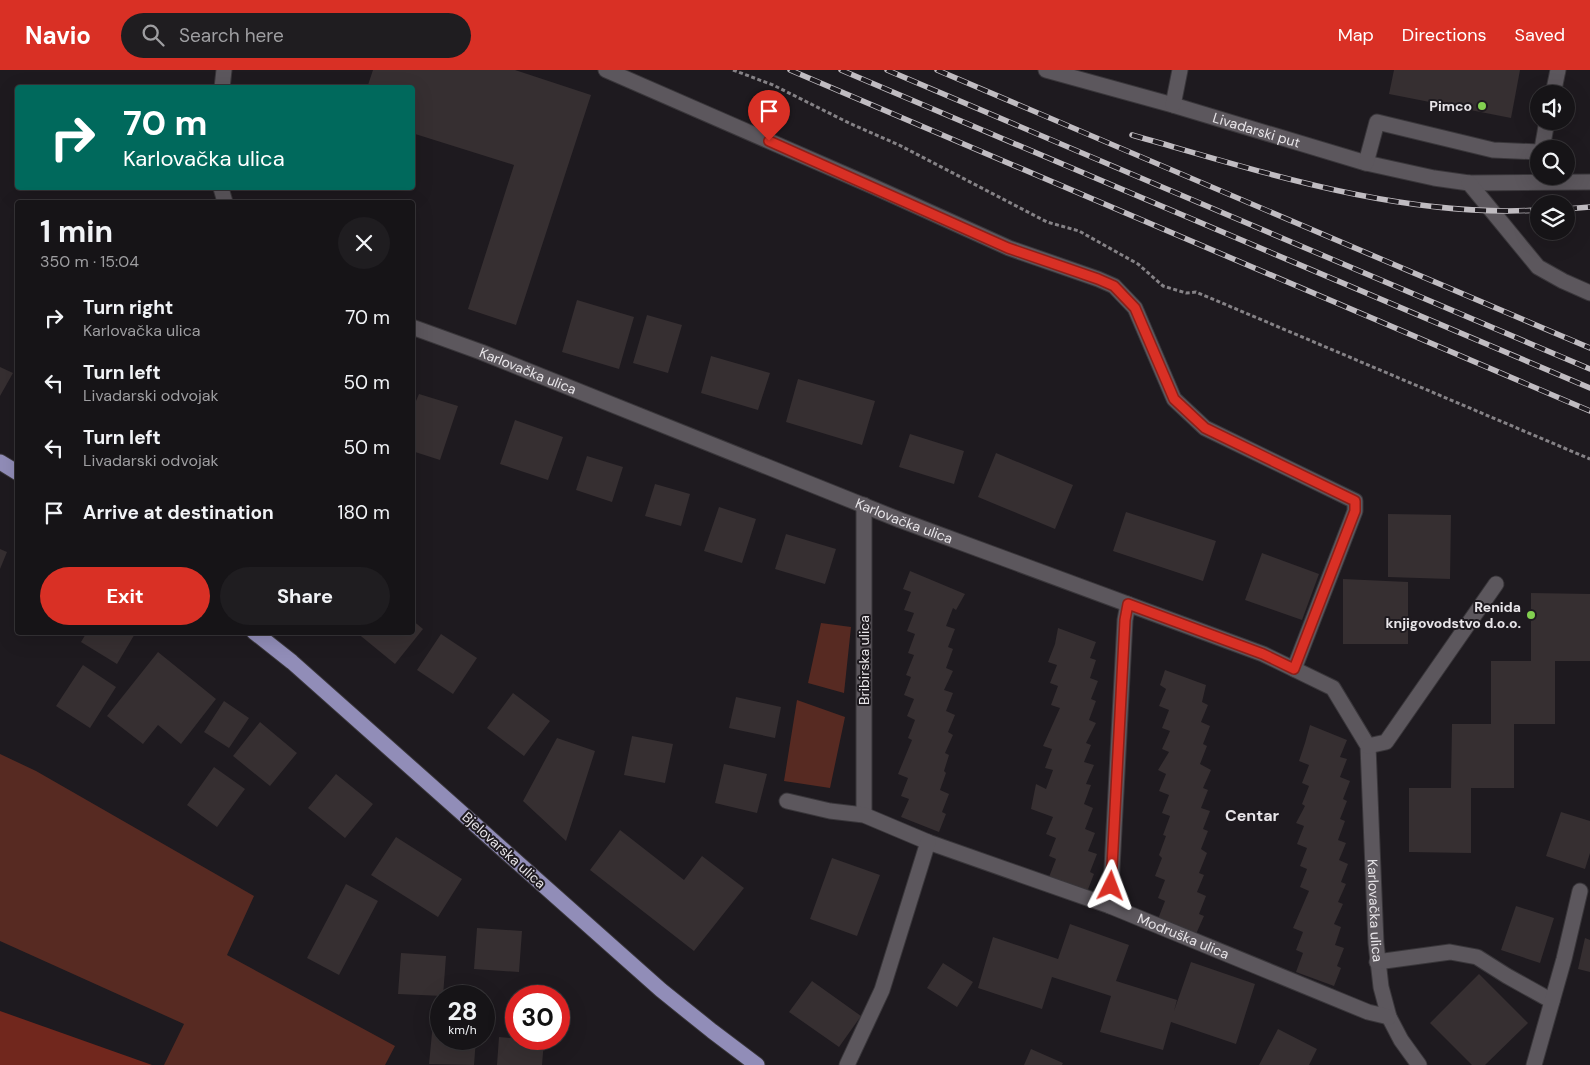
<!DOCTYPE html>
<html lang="en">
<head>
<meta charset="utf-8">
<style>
	body { margin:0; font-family:"DM Sans",sans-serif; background:#1f1d20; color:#f1f3f6; height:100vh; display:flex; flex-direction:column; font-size:19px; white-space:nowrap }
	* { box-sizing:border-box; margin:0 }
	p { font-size:16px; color:#9e9ea1 }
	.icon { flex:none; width:28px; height:28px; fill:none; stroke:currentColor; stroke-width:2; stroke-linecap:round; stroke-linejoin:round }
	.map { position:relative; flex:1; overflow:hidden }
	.details { position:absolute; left:15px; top:130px; width:400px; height:435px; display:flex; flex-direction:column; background:#161417; border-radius:5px; box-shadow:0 5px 20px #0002,0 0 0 1px #353336 }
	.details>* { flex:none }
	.guide { position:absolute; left:15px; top:15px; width:400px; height:105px; border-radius:5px; box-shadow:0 5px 20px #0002,0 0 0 1px #353336; background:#00695c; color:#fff; overflow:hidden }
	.fabs { position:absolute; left:1530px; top:15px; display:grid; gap:10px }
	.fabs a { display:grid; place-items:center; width:45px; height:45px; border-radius:50%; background:#161417; box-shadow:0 5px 20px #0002,0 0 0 1px #353336; font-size:25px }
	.speed { position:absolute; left:430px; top:915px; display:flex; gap:10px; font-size:25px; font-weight:700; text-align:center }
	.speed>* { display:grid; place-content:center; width:65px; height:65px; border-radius:50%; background:#161417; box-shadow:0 5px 20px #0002,0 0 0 1px #353336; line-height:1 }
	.speed small { font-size:12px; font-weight:400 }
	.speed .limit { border:8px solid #d22; background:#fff; color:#111 }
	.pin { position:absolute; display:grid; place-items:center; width:42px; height:42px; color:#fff; margin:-51px -21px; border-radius:50% 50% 50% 0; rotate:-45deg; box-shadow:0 0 5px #0007 }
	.pin .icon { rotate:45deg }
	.me { position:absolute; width:55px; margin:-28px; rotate:3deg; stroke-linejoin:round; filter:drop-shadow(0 0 4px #0008) }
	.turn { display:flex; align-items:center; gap:18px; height:105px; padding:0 25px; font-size:22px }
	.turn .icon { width:65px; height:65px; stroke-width:2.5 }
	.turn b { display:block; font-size:35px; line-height:42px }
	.round { display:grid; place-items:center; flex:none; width:52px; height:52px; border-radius:26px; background:#1f1d20 }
	.head { display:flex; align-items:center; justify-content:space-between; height:85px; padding:0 25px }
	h1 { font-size:30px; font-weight:700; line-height:38px }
	.button { display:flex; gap:10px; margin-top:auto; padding:10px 25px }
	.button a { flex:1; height:58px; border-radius:30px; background:#d93025; color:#fff; font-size:20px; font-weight:700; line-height:58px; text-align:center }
	.button a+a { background:#1f1d20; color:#f1f3f6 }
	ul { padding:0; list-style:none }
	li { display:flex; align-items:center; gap:15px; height:65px; padding:0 25px }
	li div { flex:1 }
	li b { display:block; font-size:19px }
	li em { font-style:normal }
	header { display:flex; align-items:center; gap:30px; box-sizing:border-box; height:70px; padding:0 25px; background:#d93025; color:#fff }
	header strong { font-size:24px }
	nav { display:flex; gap:28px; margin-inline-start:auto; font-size:18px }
	.search { width:350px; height:45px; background:#1f1d20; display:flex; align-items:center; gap:12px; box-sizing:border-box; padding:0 18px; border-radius:28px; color:#9e9ea1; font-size:19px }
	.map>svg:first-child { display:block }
	.green { fill:#572a22 }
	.forest { fill:#71271d }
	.building { fill:#362f31 }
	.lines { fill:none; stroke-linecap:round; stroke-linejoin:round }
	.minor-casing { stroke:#39363a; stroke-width:17 }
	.major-casing { stroke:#39363a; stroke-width:17 }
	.path { stroke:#858286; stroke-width:3; stroke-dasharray:4 2.5; stroke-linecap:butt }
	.minor { stroke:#5c575d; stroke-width:15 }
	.major { stroke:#918db8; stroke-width:15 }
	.rail-casing { stroke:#c0bcc1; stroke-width:5.5 }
	.rail { stroke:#1e1a1f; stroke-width:4; stroke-dasharray:11; stroke-linecap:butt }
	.route-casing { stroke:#8d1f18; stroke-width:12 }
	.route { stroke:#d93025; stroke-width:9 }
	.poi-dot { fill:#82d050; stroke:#1e1a1f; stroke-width:2 }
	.labels { text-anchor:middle; stroke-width:4; stroke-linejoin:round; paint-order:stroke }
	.poi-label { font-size:14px; font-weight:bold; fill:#e8e5e9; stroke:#1e1a1f; text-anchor:end }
	.street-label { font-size:14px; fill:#e8e5e9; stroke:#1e1a1f }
	.quarter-label { font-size:16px; font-weight:bold; fill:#e8e5e9; stroke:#1e1a1f }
</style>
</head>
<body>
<header>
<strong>Navio</strong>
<div class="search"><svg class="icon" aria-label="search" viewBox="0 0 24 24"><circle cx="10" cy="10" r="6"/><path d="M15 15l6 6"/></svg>Search here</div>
<nav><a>Map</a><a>Directions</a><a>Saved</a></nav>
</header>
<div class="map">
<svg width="1590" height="995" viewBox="0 0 1590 995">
	<rect width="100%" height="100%" fill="#1e1a1f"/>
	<!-- green -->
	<path class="green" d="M821 553 851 557 844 623 808 613Z
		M797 630 845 647 830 718 784 711Z
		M0 684 36 701 254 826 227 885 395 976 385 995H164L184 954 0 871Z"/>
	<!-- forest -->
	<path class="forest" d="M0 941 152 995H0Z"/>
	<!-- building -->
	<path class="building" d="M373 0H515L591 25 516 255 468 239 514 95 412 63V18H367Z
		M1394 0H1520L1511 48 1389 24Z
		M577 230 634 247 619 299 562 282Z
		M647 245 682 255 668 303 633 293Z
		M711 286 770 303 758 340 701 323Z
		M0 297 13 303 0 326Z
		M798 309 875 331 862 375 786 352Z
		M419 324 458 336 440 390 412 381V330L416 331Z
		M515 350 563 367 548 410 500 394Z
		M910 364 964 381 954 414 899 397Z
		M996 383 1073 415 1055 459 978 427Z
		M587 386 623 397 612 432 576 420Z
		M655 414 690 424 681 456 645 446Z
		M719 437 756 449 742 493 704 481Z
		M1126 442 1216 471 1203 511 1113 481Z
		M1388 444 1451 445 1450 509 1388 507Z
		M786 464 836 479 825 514 775 499Z
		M0 479 7 482 0 499Z
		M1262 483 1319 504 1302 550 1245 530Z
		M910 501 965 524 956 540 953 538 946 556 955 559 948 577 953 579 946 598 953 601 944 620 953 623 946 641 955 645 948 662 953 665 945 683 949 685 944 701 946 703 940 720 949 724 942 742 946 744 939 762 901 747 909 729 901 726 908 708 898 704 912 670 908 668 915 650 907 646 914 629 904 625 911 607 906 605 914 585 908 583 915 564 907 561 914 543 904 540 911 522 903 519Z
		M1343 509 1408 512V574H1343Z
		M1531 523 1590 524V591H1555V654H1514V718H1471V783L1409 782V718H1451L1452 654H1491V591H1531Z
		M412 550 423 559 395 594 356 562H412Z
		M1058 558 1096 572 1090 588 1096 590 1090 608 1098 611 1091 629 1096 631 1089 650 1096 653 1086 673 1091 675 1084 692 1094 695 1086 714 1091 715 1084 734 1093 738 1085 759 1095 763 1088 781 1097 784 1090 802 1094 804 1087 822 1049 807 1056 789 1049 786 1056 768 1046 764 1053 747 1031 739 1036 714 1046 719 1053 700 1045 698 1052 679 1043 676 1060 638 1051 635 1058 616 1050 613 1057 595 1048 592 1055 574Z
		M87 562H136L117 594 81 572Z
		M441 564 477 588 453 624 417 600Z
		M158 582 216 629 181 674 158 655 143 674 107 646Z
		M83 595 116 617 90 658 56 636Z
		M1165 600 1206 615 1202 632 1208 635 1201 652 1210 656 1203 674 1207 676 1200 694 1211 700 1203 718 1208 720 1201 738 1210 741 1203 759 1208 761 1201 779 1207 783 1199 803 1204 805 1197 822 1206 826 1199 844 1204 846 1196 864 1158 849 1165 831 1158 828 1165 810 1155 806 1162 788 1159 785 1166 766 1163 765 1170 746 1162 743 1169 725 1159 721 1166 704 1158 700 1169 682 1162 679 1170 661 1162 658 1169 640 1159 636 1166 619 1160 615Z
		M513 623 550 651 524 686 487 658Z
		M736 627 781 637 775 668 729 658Z
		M224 631 249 648 229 678 204 662Z
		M260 652 297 683 270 716 233 686Z
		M1310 655 1347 670 1340 687 1347 689 1340 707 1350 711 1343 729 1347 731 1340 749 1345 751 1338 770 1346 773 1339 790 1348 794 1341 812 1346 814 1338 832 1343 834 1334 854 1341 857 1335 875 1344 878 1337 896 1341 898 1334 916 1296 902 1303 883 1296 880 1303 862 1293 858 1309 821 1300 817 1307 799 1300 796 1307 778 1297 774 1304 756 1296 753 1305 736 1302 734 1309 716 1302 713 1309 695 1299 691 1305 673Z
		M632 666 673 674 665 713 624 705Z
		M557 668 595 681 566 771 523 731Z
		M724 694 767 704 757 743 715 733Z
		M214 697 245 719 217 757 187 735Z
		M336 704 373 734 345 768 308 738Z
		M1561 742 1590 751V783L1585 799 1546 786Z
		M620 760 684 810 702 786 744 818 694 881 590 800Z
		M396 767 462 809 438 847 371 805Z
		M832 788 880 805 857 866 810 849Z
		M346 814 378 831 339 905 307 888Z
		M1516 836 1554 848 1540 893 1501 880Z
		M1070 854 1129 875 1116 911 1177 930 1174 941 1191 892 1255 914 1236 974 1171 952 1163 980 1100 962 1111 926 1052 907 1042 939 978 918 993 867 1058 889Z
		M477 858 522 861 519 902 474 899Z
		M1585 868 1590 870V902L1578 899Z
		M401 883 446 886 443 926 398 924Z
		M943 893 973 912 957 937 927 918Z
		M1479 904 1528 953 1485 995H1472L1430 953Z
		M812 911 861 946 839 977 789 942Z
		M433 953 441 954V969H476L474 995 429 994Z
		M1278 959 1317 979 1309 995H1259Z
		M499 967 544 971 542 995H497Z
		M1031 979 1063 993 1062 995H1024Z"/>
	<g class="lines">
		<!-- minor casing -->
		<g class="minor-casing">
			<g id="minor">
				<path d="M606 0 872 116 1009 178 1098 209 1114 216 1135 238 1174 329 1205 358 1355 431V441L1294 599"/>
				<path id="s1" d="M1046 0 1173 35 1366 93 1434 108 1469 113 1590 112"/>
				<path d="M222 18 224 0"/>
				<path d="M1553 24 1558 0"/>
				<path d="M1173 35 1180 0"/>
				<path d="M1542 79 1547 51"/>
				<path d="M1366 93 1377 52 1493 80 1539 82"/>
				<path d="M1469 113 1538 197 1563 211 1590 223"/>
				<path d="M221 118 225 132"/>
				<path id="s2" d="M412 257 481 282 900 450 1263 584 1333 618 1368 676 1376 873 1381 917 1389 947 1401 970 1419 995"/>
				<path d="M864 435V745"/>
				<path d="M1368 676 1386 672 1496 514"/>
				<path id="s3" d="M787 731 830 741 864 745 928 772 1110 836 1368 942 1389 947"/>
				<path d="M1110 836 1125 550 1128 534"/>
				<path d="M1377 892 1450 882 1477 887 1507 906 1552 931"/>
				<path d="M847 995 882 920 928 772"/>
				<path d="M1534 995 1564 889 1580 821"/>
			</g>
		</g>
		<!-- major casing -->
		<g class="major-casing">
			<path id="major" d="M0 392 18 403
				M254 562 292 592 661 920 712 961 757 995"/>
		</g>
		<!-- path -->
		<path class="path" d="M733 0 773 15 849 53 899 75 1047 152 1079 161 1138 194 1163 216 1186 223 1196 222 1590 389"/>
		<!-- minor -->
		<use href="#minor" class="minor"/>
		<!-- major -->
		<use href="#major" class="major"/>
		<!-- rail casing -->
		<g class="rail-casing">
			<path id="rail" d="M790 0 1590 341
				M841 0 1590 318
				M887 0 1590 299
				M937 0 1590 278
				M1132 65C1263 102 1400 148 1539 140
				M1566 139 1590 137"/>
		</g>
		<!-- rail -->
		<use href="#rail" class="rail"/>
	</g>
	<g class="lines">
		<!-- route casing -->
		<g class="route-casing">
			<path id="route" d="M769 71 1008 178 1098 209 1114 216 1135 238 1174 329 1205 358 1355 431V441L1294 599 1263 584 1128 534 1125 550 1111 816"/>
		</g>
		<!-- route -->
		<use href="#route" class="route"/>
	</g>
	<!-- markers -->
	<g class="poi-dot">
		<circle cx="1482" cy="36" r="5"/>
		<circle cx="1531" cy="545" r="5"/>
	</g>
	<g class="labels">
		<!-- poi labels -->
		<g class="poi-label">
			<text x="1472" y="41">Pimco</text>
			<text x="1521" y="542">Renida<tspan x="1521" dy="16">knjigovodstvo d.o.o.</tspan></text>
		</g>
		<!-- street labels -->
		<g class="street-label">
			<text dy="5" stroke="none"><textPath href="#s1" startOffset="219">Livadarski put</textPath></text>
			<text dy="5" stroke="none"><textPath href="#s2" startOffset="124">Karlovačka ulica</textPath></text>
			<text dy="5" stroke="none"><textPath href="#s2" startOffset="529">Karlovačka ulica</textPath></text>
			<text transform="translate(864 590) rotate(-90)" y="5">Bribirska ulica</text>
			<text transform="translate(504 780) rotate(42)" y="5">Bjelovarska ulica</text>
			<text dy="5" stroke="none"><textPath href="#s2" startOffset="1222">Karlovačka ulica</textPath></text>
			<text dy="5" stroke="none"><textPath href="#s3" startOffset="420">Modruška ulica</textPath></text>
		</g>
		<!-- quarter labels -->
		<g class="quarter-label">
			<text x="1252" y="751">Centar</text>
		</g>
	</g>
</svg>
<div class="fabs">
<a><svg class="icon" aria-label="sound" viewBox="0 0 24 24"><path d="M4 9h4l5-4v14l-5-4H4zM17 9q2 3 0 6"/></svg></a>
<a><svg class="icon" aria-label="search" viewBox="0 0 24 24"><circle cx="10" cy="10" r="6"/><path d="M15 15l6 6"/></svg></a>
<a><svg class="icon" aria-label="layers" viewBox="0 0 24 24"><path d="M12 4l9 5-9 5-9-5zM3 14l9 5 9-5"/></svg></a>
</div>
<div class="speed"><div>28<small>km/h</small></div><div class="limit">30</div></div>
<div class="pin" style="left:769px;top:71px;background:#d93025"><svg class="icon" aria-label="arrive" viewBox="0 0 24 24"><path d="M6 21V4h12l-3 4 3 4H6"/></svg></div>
<svg class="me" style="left:1111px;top:816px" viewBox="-20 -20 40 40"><path d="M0-17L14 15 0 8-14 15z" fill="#d93025" stroke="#fff" stroke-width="4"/></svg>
<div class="guide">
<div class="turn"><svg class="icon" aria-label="right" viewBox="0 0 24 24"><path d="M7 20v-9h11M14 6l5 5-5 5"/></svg><div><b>70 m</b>Karlovačka ulica</div></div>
</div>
<section class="details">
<div class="head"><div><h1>1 min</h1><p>350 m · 15:04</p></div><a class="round"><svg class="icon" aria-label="close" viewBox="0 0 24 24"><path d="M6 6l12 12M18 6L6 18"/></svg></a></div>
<ul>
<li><svg class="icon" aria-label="right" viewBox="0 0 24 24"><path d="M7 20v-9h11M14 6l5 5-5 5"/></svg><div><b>Turn right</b><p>Karlovačka ulica</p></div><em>70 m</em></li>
<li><svg class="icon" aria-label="left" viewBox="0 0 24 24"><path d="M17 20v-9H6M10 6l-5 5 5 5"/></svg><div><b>Turn left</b><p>Livadarski odvojak</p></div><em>50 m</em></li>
<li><svg class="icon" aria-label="left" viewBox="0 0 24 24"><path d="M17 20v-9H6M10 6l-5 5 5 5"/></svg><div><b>Turn left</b><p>Livadarski odvojak</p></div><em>50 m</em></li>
<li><svg class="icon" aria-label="arrive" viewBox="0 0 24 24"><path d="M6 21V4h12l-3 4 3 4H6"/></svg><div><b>Arrive at destination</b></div><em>180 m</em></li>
</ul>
<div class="button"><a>Exit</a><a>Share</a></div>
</section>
</div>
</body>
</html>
